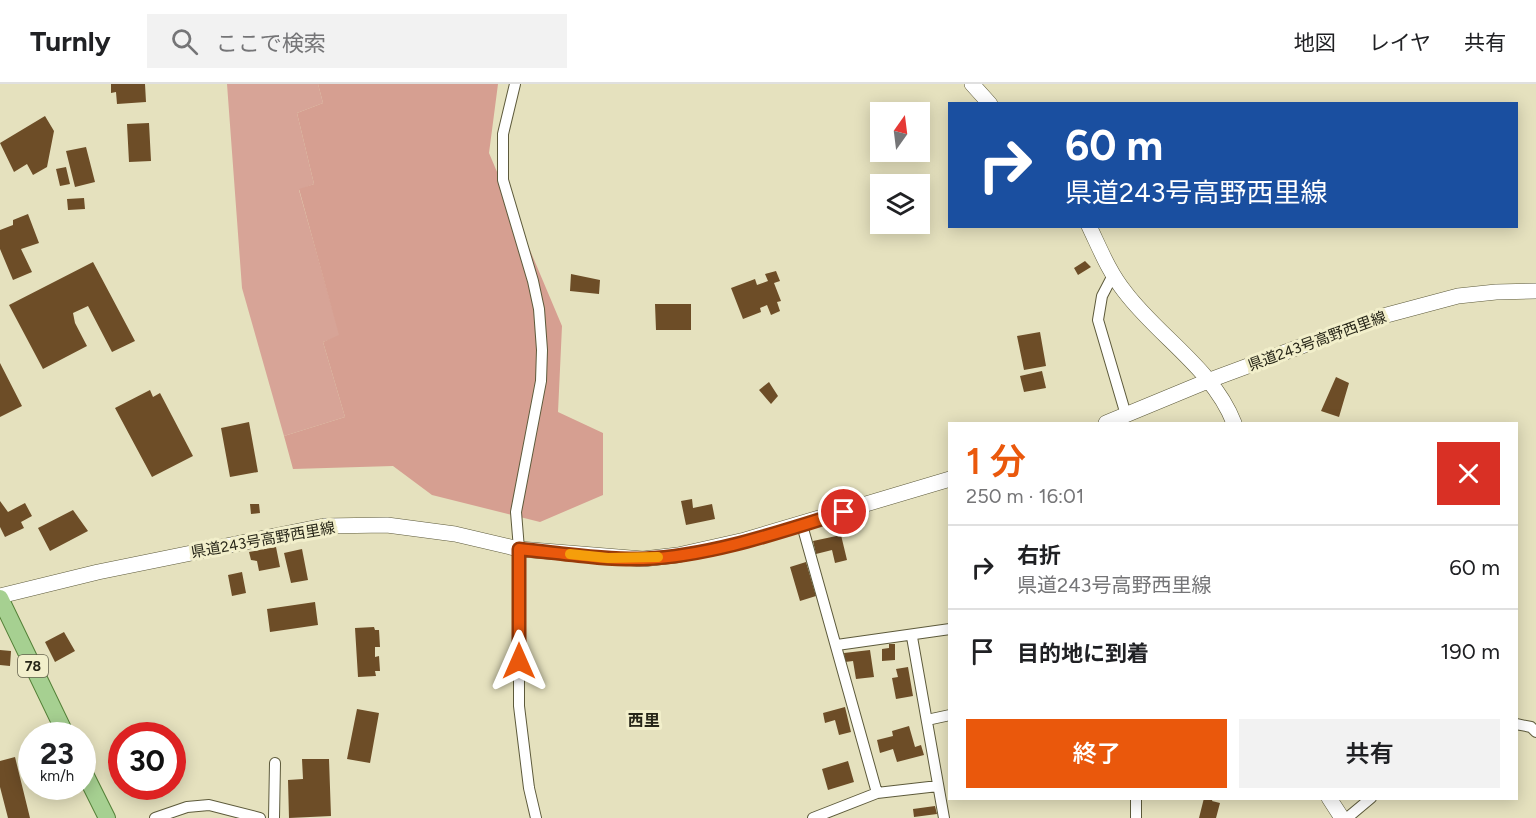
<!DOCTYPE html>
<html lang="ja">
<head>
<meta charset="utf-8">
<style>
	body { margin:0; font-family:Figtree,"Noto Sans JP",sans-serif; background:#f2f2f2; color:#202124; height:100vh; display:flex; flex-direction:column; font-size:22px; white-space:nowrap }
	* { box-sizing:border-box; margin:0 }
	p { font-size:20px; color:#757577 }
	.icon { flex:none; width:33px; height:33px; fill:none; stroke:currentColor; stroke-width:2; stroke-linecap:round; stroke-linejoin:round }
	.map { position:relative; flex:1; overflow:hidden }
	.panel { position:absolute; left:948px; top:338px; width:570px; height:378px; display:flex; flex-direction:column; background:#fff; border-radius:0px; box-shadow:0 3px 15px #0003 }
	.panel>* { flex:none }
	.top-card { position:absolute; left:948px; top:18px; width:570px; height:126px; border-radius:0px; box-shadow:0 3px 15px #0003; background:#1a4fa0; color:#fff; overflow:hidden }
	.needle { width:39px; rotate:14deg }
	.controls { position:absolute; left:870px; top:18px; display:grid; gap:12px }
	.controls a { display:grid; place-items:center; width:60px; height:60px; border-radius:0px; background:#fff; box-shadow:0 3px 15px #0003; font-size:30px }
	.speed { position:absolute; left:18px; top:638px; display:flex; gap:12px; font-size:30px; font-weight:700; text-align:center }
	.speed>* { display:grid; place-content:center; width:78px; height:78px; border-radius:50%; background:#fff; box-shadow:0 3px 15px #0003; line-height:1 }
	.speed small { font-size:15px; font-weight:400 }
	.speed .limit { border:9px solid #d22; background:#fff; color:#111 }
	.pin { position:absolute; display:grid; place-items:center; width:51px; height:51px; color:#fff; margin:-26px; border:3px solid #fff; border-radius:50%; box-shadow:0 2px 6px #0007 }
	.me { position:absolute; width:66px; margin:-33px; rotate:0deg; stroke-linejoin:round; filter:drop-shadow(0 0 4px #0008) }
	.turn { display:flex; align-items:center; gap:21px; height:126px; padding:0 18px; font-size:27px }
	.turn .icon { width:78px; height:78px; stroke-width:2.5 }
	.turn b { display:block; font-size:42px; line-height:51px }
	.round { display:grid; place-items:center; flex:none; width:63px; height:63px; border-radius:0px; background:#f2f2f2 }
	.summary { display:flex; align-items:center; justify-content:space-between; height:102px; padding:0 18px }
	h1 { font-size:36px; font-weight:600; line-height:45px; color:#ea580c }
	.primary-button { display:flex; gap:12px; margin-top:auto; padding:12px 18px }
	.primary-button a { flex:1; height:69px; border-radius:0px; background:#ea580c; color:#fff; font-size:24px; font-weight:600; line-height:69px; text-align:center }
	.primary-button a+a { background:#f2f2f2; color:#202124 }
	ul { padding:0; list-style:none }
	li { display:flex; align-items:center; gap:18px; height:84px; padding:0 18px; border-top:2px solid #e0e0e0 }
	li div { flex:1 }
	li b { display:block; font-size:22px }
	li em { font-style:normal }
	header { display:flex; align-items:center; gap:36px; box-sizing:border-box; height:84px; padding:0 30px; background:#fff; border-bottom:2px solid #e0e0e0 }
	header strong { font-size:28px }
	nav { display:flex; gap:33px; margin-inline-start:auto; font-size:21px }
	.search { width:420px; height:54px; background:#f2f2f2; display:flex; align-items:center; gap:15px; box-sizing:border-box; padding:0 21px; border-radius:0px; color:#757577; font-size:22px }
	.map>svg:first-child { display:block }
	.green { fill:#d7a497 }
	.forest { fill:#d69f91 }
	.building { fill:#6d4d27 }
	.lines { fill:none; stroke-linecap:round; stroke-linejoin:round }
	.street-casing { stroke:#5d5a3b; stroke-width:12 }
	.secondary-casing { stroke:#5d5a3b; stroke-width:16 }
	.primary-casing { stroke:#538037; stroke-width:18 }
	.street { stroke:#fff; stroke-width:10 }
	.secondary { stroke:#fff; stroke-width:15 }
	.primary { stroke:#a6d091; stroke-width:16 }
	.route-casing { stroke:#983908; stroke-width:15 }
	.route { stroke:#ea580c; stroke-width:10 }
	.slow { stroke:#f59e0b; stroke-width:10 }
	.labels { text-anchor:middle; stroke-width:6; stroke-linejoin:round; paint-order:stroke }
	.shield { fill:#f2efcb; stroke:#64624e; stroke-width:1.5 }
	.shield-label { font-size:14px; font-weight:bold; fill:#272618 }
	.street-label { font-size:15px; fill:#272618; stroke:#f2efcb }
	.neighbourhood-label { font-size:16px; font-weight:bold; fill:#272618; stroke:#f2efcb }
</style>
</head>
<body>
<header>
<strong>Turnly</strong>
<div class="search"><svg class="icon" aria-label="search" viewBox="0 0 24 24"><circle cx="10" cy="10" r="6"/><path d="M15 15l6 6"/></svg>ここで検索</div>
<nav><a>地図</a><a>レイヤ</a><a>共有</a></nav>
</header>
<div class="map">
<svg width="1536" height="734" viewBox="0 0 1536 734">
	<rect width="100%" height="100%" fill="#e5e1be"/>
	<!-- green -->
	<path class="green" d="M227 0H318L323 19 297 29 314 100 299 106 340 252 323 258 345 333 284 352 242 204Z"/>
	<!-- forest -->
	<path class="forest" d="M318 0H498L489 69 562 242 558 328 603 349V411L540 438 432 411 393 382 293 385 284 352 345 333 323 258 339 251 299 105 314 100 297 29 323 19Z"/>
	<!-- building -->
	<path class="building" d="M111 0H145L146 18 117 20 116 8 111 9Z
		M45 32 54 47 47 83 33 91 27 80 14 88 0 59Z
		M149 39 151 77 129 78 127 40Z
		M86 63 95 98 75 103 66 67Z
		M66 83 70 100 60 102 56 85Z
		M84 114 85 125 68 126 67 115Z
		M28 130 39 159 21 165 32 188 13 196 0 165V146L13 141V136Z
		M1085 177 1091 183 1078 191 1074 184Z
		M93 178 135 257 112 268 88 222 73 229 75 239 87 262 43 285 9 221Z
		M776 187 780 197 774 199 781 217 777 218 780 227 771 231 767 221 760 224 761 228 743 235 731 204 755 195 757 201 768 197 765 190Z
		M571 190 600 196 599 210 570 207Z
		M655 220H691V246H656Z
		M1040 248 1046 282 1024 286 1017 252Z
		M0 279 22 322 0 333Z
		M1042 287 1046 304 1024 308 1020 292Z
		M1336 293 1349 299 1339 333 1321 327Z
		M769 298 778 312 771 320 759 306Z
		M150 306 153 313 160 309 193 372 152 393 115 324Z
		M249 338 258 388 230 393 221 344Z
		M692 415 693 424 712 420 715 435 686 441 681 417Z
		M0 417 8 428 25 419 32 432 21 438 24 444 5 453 0 443Z
		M250 420H259L260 429 251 430Z
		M73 426 88 447 50 467 38 444Z
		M841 451 847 476 835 479 832 466 816 470 813 457Z
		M276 463 280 483 259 487 257 477 251 476 249 468Z
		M302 465 308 496 291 499 284 469Z
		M806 478 816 512 800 517 790 483Z
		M242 488 246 509 232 512 228 491Z
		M315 518 318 541 270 548 267 525Z
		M374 543 375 546H379L380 563H375V573L379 572 380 587H375L376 592 358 593 355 544Z
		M64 548 75 567 55 578 45 558Z
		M889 560H895V576L882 577V565L889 564Z
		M0 566 11 567 10 582 0 581Z
		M870 566 874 593 856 595 853 577 845 578 844 569Z
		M908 583 913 612 896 615 892 594 898 593 896 585Z
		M845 623 851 648 839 651 835 636 825 639 823 629Z
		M357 625 379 629 370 679 347 675Z
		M909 642 915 663 921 661 924 671 897 678 893 665 880 669 877 656 893 652 892 647Z
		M15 673 30 734H8L0 703V677Z
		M302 675H329L331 732 289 734 288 696 303 695Z
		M848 677 854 698 828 706 822 685Z
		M1204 714H1213L1212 717 1220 719 1216 734H1199Z
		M935 722 937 730 914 733 913 725Z"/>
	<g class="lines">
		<!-- street casing -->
		<g class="street-casing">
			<path id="street" d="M515 0 503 50V96L533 197 539 225 542 266 541 297 516 428 519 465V622L529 704 536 734
				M1113 191 1102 212 1098 236 1126 331
				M802 441 877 709
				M912 553 944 734
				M837 561 950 545
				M927 636 950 631
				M1516 640 1531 643 1536 648
				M155 734 187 723 209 721 260 734
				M274 734 275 679
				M813 734 877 709 938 702
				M1136 734V714
				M1347 734 1371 714"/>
		</g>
		<!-- secondary casing -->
		<g class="secondary-casing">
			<path id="secondary" d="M972 0 990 20
				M1089 142C1100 165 1109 188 1125 208 1159 253 1213 285 1234 339
				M1106 339 1210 296 1383 232 1458 212 1496 208 1536 207
				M0 512 98 488 324 442 387 441 455 450 519 465 643 475 678 471 745 456 950 395
				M1329 714 1342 734"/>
		</g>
		<!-- primary casing -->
		<g class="primary-casing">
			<path id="primary" d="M0 514 66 651
				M82 684 107 734"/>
		</g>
		<!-- street -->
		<use href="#street" class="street"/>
		<!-- secondary -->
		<use href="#secondary" class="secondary"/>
		<!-- primary -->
		<use href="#primary" class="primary"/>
	</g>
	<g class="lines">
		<!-- route casing -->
		<g class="route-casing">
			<path id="route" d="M519 577V465C560 469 602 476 643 475 711 472 780 448 844 428"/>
		</g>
		<!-- route -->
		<use href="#route" class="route"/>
		<!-- slow -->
		<path class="slow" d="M570 470 608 474 658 473"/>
	</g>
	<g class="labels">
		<!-- shield labels -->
		<rect class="shield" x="18" y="571" width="30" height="22" rx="4.5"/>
		<g class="shield-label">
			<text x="33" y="587">78</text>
		</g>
		<!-- street labels -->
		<g class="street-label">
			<text transform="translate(1317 257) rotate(-20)" y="5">県道243号高野西里線</text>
			<text transform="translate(263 456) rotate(-10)" y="5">県道243号高野西里線</text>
		</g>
		<!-- neighbourhood labels -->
		<g class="neighbourhood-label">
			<text x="644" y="642">西里</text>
		</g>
	</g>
</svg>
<div class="controls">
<a><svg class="needle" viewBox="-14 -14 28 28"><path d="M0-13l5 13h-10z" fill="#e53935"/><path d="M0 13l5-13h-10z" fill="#757577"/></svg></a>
<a><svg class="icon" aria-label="layers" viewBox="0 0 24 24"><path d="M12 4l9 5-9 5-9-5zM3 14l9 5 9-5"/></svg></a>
</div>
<div class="speed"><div>23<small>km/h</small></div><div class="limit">30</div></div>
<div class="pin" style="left:844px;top:428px;background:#d93025"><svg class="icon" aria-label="arrive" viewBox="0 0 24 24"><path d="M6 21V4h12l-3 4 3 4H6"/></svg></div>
<svg class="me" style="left:519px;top:577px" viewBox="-20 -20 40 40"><path d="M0-17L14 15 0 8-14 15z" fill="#ea580c" stroke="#fff" stroke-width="4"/></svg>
<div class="top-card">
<div class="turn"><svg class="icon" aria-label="right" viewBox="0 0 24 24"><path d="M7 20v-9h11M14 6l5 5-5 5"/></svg><div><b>60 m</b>県道243号高野西里線</div></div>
</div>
<section class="panel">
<div class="summary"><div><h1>1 分</h1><p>250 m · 16:01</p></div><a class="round" style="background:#d93025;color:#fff"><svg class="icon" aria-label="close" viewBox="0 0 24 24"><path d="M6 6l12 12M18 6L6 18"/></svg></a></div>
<ul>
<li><svg class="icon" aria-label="right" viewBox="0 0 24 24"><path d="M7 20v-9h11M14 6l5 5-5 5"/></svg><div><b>右折</b><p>県道243号高野西里線</p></div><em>60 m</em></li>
<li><svg class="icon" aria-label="arrive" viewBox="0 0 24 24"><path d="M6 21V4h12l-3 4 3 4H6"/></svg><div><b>目的地に到着</b></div><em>190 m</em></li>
</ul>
<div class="primary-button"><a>終了</a><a>共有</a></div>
</section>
</div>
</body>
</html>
